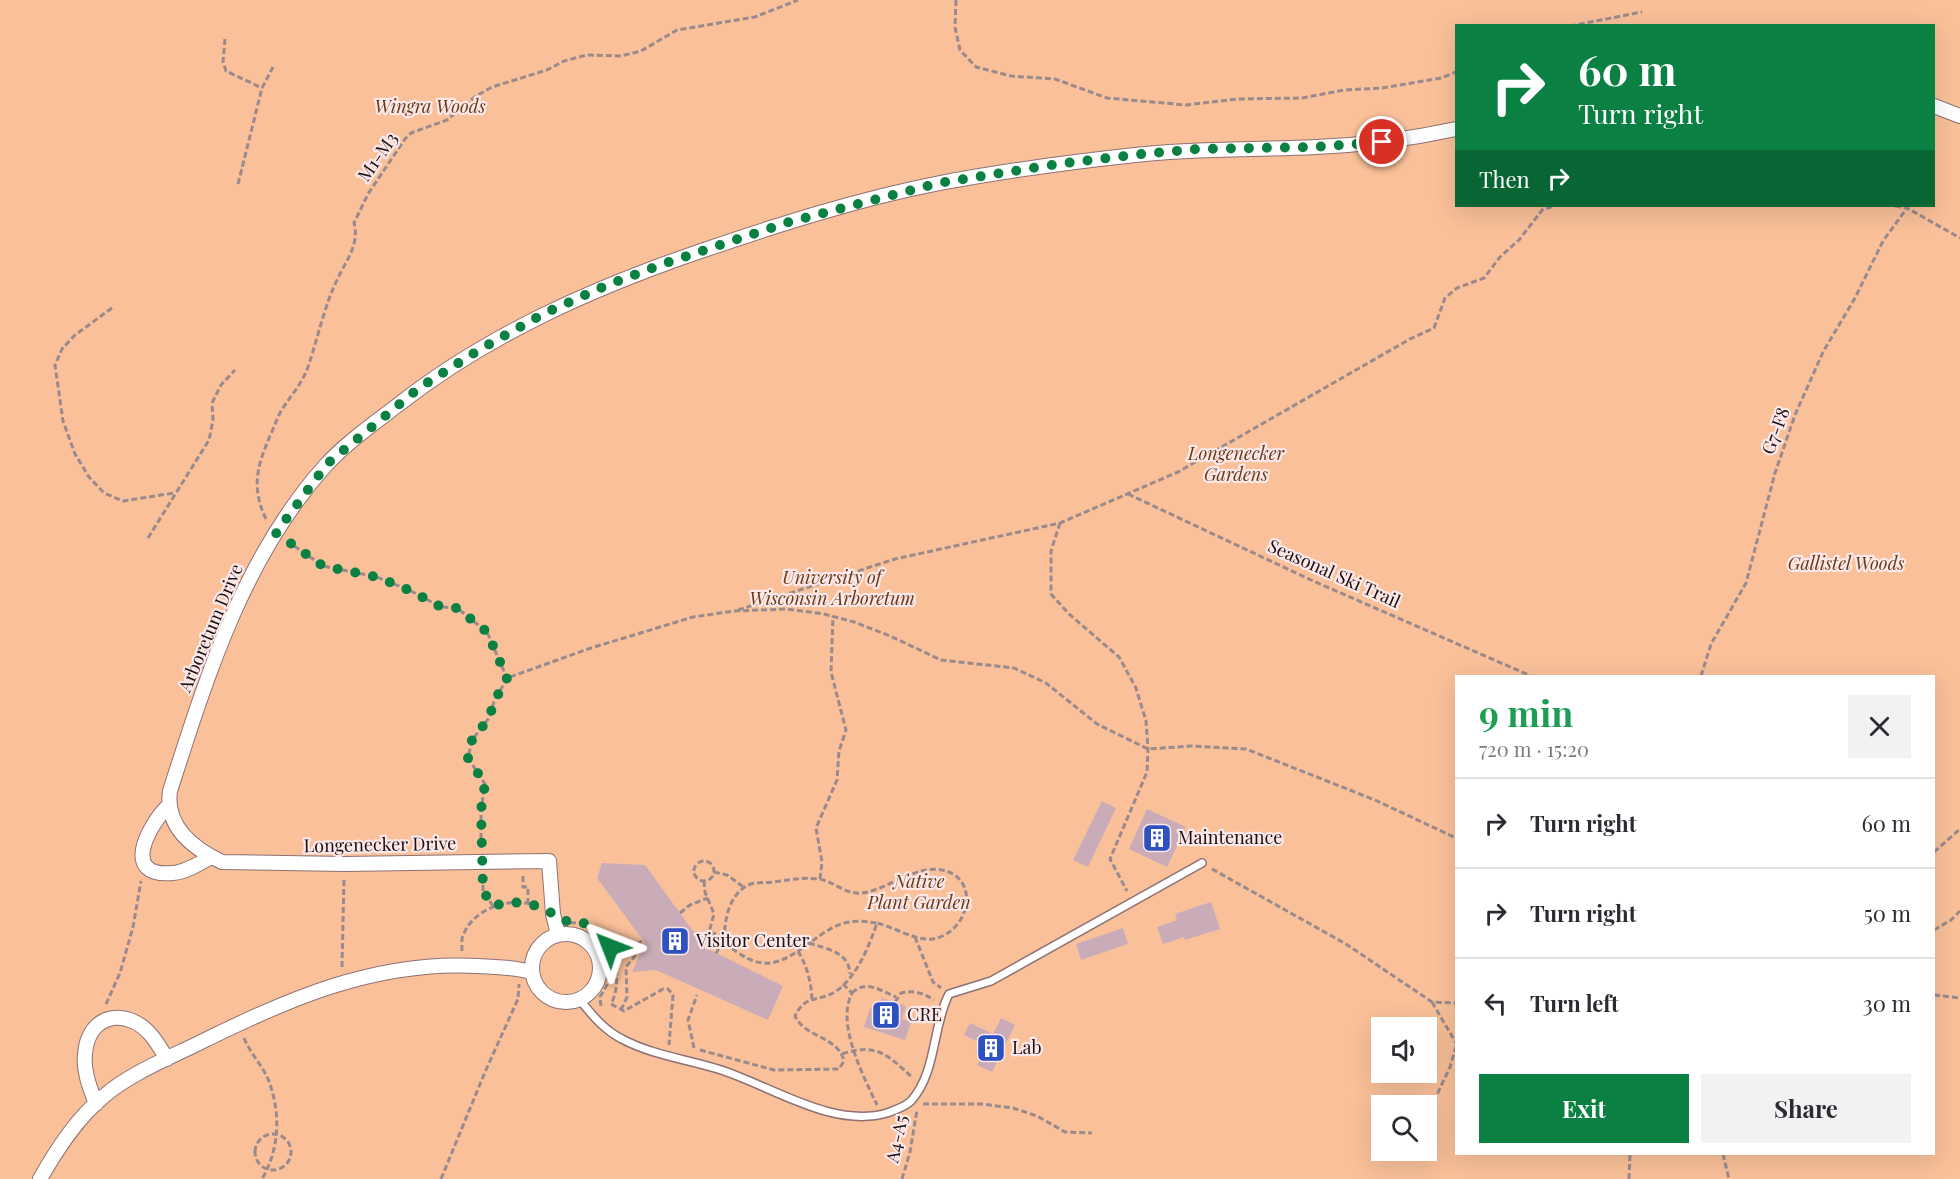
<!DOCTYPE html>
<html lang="en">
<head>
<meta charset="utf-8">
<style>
	body { margin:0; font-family:"Playfair Display",serif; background:#f2f2f3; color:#2b2b33; height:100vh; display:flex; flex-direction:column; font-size:22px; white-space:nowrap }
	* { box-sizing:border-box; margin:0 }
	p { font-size:20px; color:#7c7c81 }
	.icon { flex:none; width:33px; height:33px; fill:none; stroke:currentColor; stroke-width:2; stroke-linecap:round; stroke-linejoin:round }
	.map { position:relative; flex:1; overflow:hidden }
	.sheet { position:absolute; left:1455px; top:675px; width:480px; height:480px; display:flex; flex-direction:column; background:#fff; border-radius:0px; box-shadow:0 6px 24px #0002 }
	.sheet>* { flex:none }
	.hud { position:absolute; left:1455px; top:24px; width:480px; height:183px; border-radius:0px; box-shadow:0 6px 24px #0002; background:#0b8043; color:#fff; overflow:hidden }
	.buttons { position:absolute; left:1371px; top:1017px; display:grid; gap:12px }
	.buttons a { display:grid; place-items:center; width:66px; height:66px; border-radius:0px; background:#fff; box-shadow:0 6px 24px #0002; font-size:30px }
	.pin { position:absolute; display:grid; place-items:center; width:51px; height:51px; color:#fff; margin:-26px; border:3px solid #fff; border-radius:50%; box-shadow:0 2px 6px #0007 }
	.me { position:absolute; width:66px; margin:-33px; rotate:315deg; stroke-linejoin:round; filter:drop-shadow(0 0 4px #0008) }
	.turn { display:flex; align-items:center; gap:21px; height:126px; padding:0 24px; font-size:27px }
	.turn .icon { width:78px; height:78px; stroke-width:2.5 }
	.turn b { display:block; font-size:42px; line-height:51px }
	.then { display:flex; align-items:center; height:57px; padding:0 24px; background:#0003; gap:12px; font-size:22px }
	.round { display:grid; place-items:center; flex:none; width:63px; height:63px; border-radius:0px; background:#f2f2f3 }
	.head { display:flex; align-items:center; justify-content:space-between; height:102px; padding:0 24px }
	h1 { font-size:36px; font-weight:700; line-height:45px; color:#1e9e55 }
	.button { display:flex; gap:12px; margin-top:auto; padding:12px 24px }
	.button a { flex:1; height:69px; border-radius:0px; background:#0b8043; color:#fff; font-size:24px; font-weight:700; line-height:69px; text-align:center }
	.button a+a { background:#f2f2f3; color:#2b2b33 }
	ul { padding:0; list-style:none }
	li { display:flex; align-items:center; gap:18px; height:90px; padding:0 24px; border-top:2px solid #e1e1e2 }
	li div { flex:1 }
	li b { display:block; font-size:22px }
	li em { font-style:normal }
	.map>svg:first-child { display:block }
	.green { fill:#f9c099; fill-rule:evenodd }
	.building { fill:#caacb8 }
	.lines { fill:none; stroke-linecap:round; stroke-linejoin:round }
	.lane-casing { stroke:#8e7173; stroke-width:10 }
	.street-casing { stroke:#8e7173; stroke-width:16 }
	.path { stroke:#9b8a8b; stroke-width:3; stroke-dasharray:6 3; stroke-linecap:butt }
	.lane { stroke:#fff; stroke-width:7 }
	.street { stroke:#fff; stroke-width:14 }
	.route { stroke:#0b8043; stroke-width:10; stroke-dasharray:0 18 }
	.labels { text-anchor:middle; stroke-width:4.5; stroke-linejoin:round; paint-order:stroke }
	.park-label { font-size:18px; font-style:italic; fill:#673915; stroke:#fde8e9 }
	.street-label { font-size:18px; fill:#1b1011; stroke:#fde8e9 }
	.poi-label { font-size:18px; fill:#1b1011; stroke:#fde8e9; text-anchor:start }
</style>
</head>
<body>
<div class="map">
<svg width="1960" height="1179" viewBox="0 0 1960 1179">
	<rect width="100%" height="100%" fill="#fde8e9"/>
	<!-- green -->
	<path class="green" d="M0 0H1960V1179H0ZM1456 26H1934V206H1456ZM1456 676H1934V1154H1456ZM1382 1028H1426V1072H1382ZM1382 1106H1426V1150H1382Z"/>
	<!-- building -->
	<path class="building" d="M1102 801 1116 808 1088 867 1073 860Z
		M1147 809 1186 827 1167 867 1129 849Z
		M602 863 645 865 693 931H698L702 935 707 942 704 947 783 986 768 1020 656 970 632 972 645 943 597 878Z
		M1211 902 1220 929 1185 940 1184 937 1163 944 1157 927 1177 920 1175 914Z
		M1123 928 1128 944 1081 960 1076 944Z
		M882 998 906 1006 902 1019 911 1022 905 1040 864 1027 870 1008 878 1011Z
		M1001 1018 1015 1025 992 1072 977 1065 982 1056 975 1052 980 1043 964 1035 970 1023 993 1034Z"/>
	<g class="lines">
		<!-- lane casing -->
		<g class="lane-casing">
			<path id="lane" d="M579 999C592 1015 604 1030 622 1039 652 1055 686 1059 718 1069 770 1085 832 1129 887 1113 895 1110 905 1107 911 1101 937 1072 932 1027 949 994L991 981 1202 863"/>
		</g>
		<!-- street casing -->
		<g class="street-casing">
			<path id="street" d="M1934 106 1960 116
				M168 806C148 826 120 878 173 873 186 872 200 863 211 857
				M558 934 553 914 549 861 345 864 222 862C192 848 165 826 170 791 207 676 243 558 325 466 346 443 373 424 398 405 487 335 591 289 698 252 777 225 858 199 940 183 1004 171 1070 162 1135 155 1195 148 1255 150 1316 147 1363 145 1410 139 1456 129
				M532 968a34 34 0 1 1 68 0a34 34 0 1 1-68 0Z
				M96 1104C90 1088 83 1071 85 1054 88 1013 127 1007 151 1035 157 1042 162 1051 167 1059
				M40 1179C57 1149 77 1118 104 1096 128 1075 166 1059 195 1045 285 1000 375 960 478 966 496 967 514 967 532 972"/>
		</g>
		<!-- path -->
		<path class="path" d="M956 0 955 27 960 50 976 67 1011 76 1055 79 1107 98 1186 105 1237 99 1302 98 1344 90 1382 88 1441 78 1456 72
			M1570 26 1642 12
			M225 39 223 62 226 71 262 88
			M238 184 262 88 273 67
			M1895 206 1907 208 1960 238
			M112 308 75 335 62 349 55 365 63 421 75 454 89 477 104 493 123 501 174 493
			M1128 494 1311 580 1531 676
			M266 519C251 488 257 466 270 436 274 428 277 418 281 411 291 395 303 383 309 364 318 337 324 308 336 282 345 262 360 245 354 223L368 194 405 139 411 133 447 120 476 96 492 87 547 70 564 61 587 55 621 56 641 51 677 30 755 17 798 0
			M1060 523 1051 551V594L1069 614 1119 657 1136 688 1146 721 1148 749 1147 772 1110 859 1127 891
			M148 538 209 440 213 420 212 403 221 385 235 370
			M287 541 323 566 377 577 411 591 441 607 457 608 487 632 507 678
			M738 610 895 559 1060 523 1178 472 1410 339 1434 328 1445 298 1457 288 1484 278 1500 257 1519 240 1543 209 1555 206
			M1701 676 1711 644 1746 583 1775 473 1795 415 1823 352 1855 298 1883 241 1907 208
			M481 848V809L485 784 468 758 472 740 489 718 494 702 507 678 591 648 693 617 734 611 787 609 824 614 854 622 890 636 941 660 1014 668 1046 683 1097 724 1148 749 1191 746 1246 749 1375 800 1456 838
			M1934 852 1960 829
			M694 871a10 10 0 1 1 20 0a10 10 0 1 1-20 0Z
			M1212 869 1346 944 1432 1002 1456 1003
			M714 872 727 875 745 888
			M483 876V891L493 906
			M523 876V887H528V903
			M820 879 822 862 816 828 837 780 839 751 846 730 831 672 833 616
			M704 881 705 892 714 914 709 932
			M680 913 690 905 708 898
			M570 923C608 919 627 974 611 1004L624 1011 663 989H668L673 995 669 1045
			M1934 930 1951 920 1960 911
			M702 935 709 932 724 936 716 954
			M915 937 933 982 941 988
			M809 943C827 949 849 952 850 974
			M610 947 636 945 643 940
			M462 951C462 946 461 937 464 933 476 907 512 896 537 906
			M798 951C807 967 811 980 812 1000
			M342 967 344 878
			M843 984 852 993C836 1024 863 1075 877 1105
			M852 993C866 979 881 991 896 997
			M1934 995 1960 998
			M895 1002 901 993C914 990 923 993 934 1000
			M1432 1002 1456 1043
			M106 1004 120 973 133 927 141 881
			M601 1006 600 997 608 983 613 962
			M621 1010 627 997 626 967 638 952 636 945
			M244 1038C250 1053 262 1065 268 1079 281 1112 280 1148 262 1179
			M694 1048 688 1020 697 995
			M700 1050 774 1070 839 1069 844 1061C838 1036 805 1038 795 1016 805 995 816 1002 833 993 856 980 869 946 877 923 894 927 915 941 933 939 967 933 980 885 949 872 921 860 888 890 862 893 846 895 833 881 819 879 803 877 789 880 774 882 766 883 758 882 751 884 729 892 723 922 725 943 760 972 776 968 811 942 822 934 835 924 849 922 857 920 868 922 877 923
			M842 1054C878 1042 888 1056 913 1078
			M923 1104H982L1013 1108 1037 1116 1065 1132 1092 1133
			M1426 1118 1450 1067 1456 1047
			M255 1152a18 18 0 1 1 36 0a18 18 0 1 1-36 0Z
			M1723 1154 1729 1179
			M441 1179 485 1072 518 999 519 984
			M902 1179 910 1152 917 1110
			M1629 1179 1630 1154"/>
		<!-- lane -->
		<use href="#lane" class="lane"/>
		<!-- street -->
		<use href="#street" class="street"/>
	</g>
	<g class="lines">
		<!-- route -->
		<path class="route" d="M610 947C601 934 588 918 570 923 541 907 527 897 493 906L483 891 481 810 485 784 468 758 472 740 489 718 494 702 507 678 487 632 457 608 441 607 411 591 377 577 323 566 276 533 327 464 419 388 479 350 543 314 605 286 663 264 789 222 939 183 1058 164 1142 154 1198 149 1315 147 1382 142"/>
	</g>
	<!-- icons -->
	<defs>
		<g id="building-square" transform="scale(1.5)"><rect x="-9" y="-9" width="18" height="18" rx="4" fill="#2d51c1" stroke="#fde8e9"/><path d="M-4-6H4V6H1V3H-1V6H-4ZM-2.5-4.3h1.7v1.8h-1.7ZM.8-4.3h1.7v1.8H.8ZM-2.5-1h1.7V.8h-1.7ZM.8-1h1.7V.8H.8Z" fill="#fff"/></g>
	</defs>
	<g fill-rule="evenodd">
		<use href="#building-square" x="1157" y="838"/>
		<use href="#building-square" x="675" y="941"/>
		<use href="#building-square" x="886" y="1015"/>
		<use href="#building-square" x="991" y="1048"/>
	</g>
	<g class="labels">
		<!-- park labels -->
		<g class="park-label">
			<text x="430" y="113">Wingra Woods</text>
			<text x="1236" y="460">Longenecker<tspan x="1236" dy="21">Gardens</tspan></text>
			<text x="1846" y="570">Gallistel Woods</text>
			<text x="832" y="584">University of<tspan x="832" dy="21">Wisconsin Arboretum</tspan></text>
			<text x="919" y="888">Native<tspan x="919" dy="21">Plant Garden</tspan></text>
		</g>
		<!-- street labels -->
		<g class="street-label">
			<text transform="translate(378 157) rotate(-55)" y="6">M1-M3</text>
			<text transform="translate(1776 431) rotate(-70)" y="6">G7-F8</text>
			<text transform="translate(1334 574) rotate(24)" y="6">Seasonal Ski Trail</text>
			<text transform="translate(211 628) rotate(-67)" y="6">Arboretum Drive</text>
			<text transform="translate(380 845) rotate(-1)" y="6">Longenecker Drive</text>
			<text transform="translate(897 1139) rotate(-78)" y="6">A4-A5</text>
		</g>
		<!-- poi labels -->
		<g class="poi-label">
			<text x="1178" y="844">Maintenance</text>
			<text x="696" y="947">Visitor Center</text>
			<text x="907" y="1021">CRE</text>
			<text x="1012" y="1054">Lab</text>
		</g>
	</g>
</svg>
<div class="buttons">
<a><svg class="icon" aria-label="sound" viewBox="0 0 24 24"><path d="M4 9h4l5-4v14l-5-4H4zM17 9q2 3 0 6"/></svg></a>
<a><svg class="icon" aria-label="search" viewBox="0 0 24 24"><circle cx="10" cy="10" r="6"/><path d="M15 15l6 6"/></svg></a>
</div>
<div class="pin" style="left:1382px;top:142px;background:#d93025"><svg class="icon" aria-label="arrive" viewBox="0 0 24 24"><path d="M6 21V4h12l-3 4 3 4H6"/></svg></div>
<svg class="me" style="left:610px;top:947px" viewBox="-20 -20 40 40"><path d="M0-17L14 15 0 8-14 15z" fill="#0b8043" stroke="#fff" stroke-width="4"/></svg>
<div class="hud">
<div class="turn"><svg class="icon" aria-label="right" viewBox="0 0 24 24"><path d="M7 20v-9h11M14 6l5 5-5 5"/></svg><div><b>60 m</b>Turn right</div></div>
<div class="then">Then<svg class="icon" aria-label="right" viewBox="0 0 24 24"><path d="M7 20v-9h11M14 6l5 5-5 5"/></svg></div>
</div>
<section class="sheet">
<div class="head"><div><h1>9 min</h1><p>720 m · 15:20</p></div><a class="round"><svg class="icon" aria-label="close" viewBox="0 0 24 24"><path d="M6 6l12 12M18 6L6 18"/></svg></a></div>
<ul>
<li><svg class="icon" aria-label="right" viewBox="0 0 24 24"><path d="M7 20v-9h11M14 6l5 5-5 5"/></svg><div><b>Turn right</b></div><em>60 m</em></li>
<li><svg class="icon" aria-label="right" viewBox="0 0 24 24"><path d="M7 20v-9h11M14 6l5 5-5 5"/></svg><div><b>Turn right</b></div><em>50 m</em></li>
<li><svg class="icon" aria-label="left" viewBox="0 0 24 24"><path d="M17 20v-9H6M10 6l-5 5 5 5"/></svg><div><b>Turn left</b></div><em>30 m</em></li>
</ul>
<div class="button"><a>Exit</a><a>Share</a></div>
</section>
</div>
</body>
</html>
